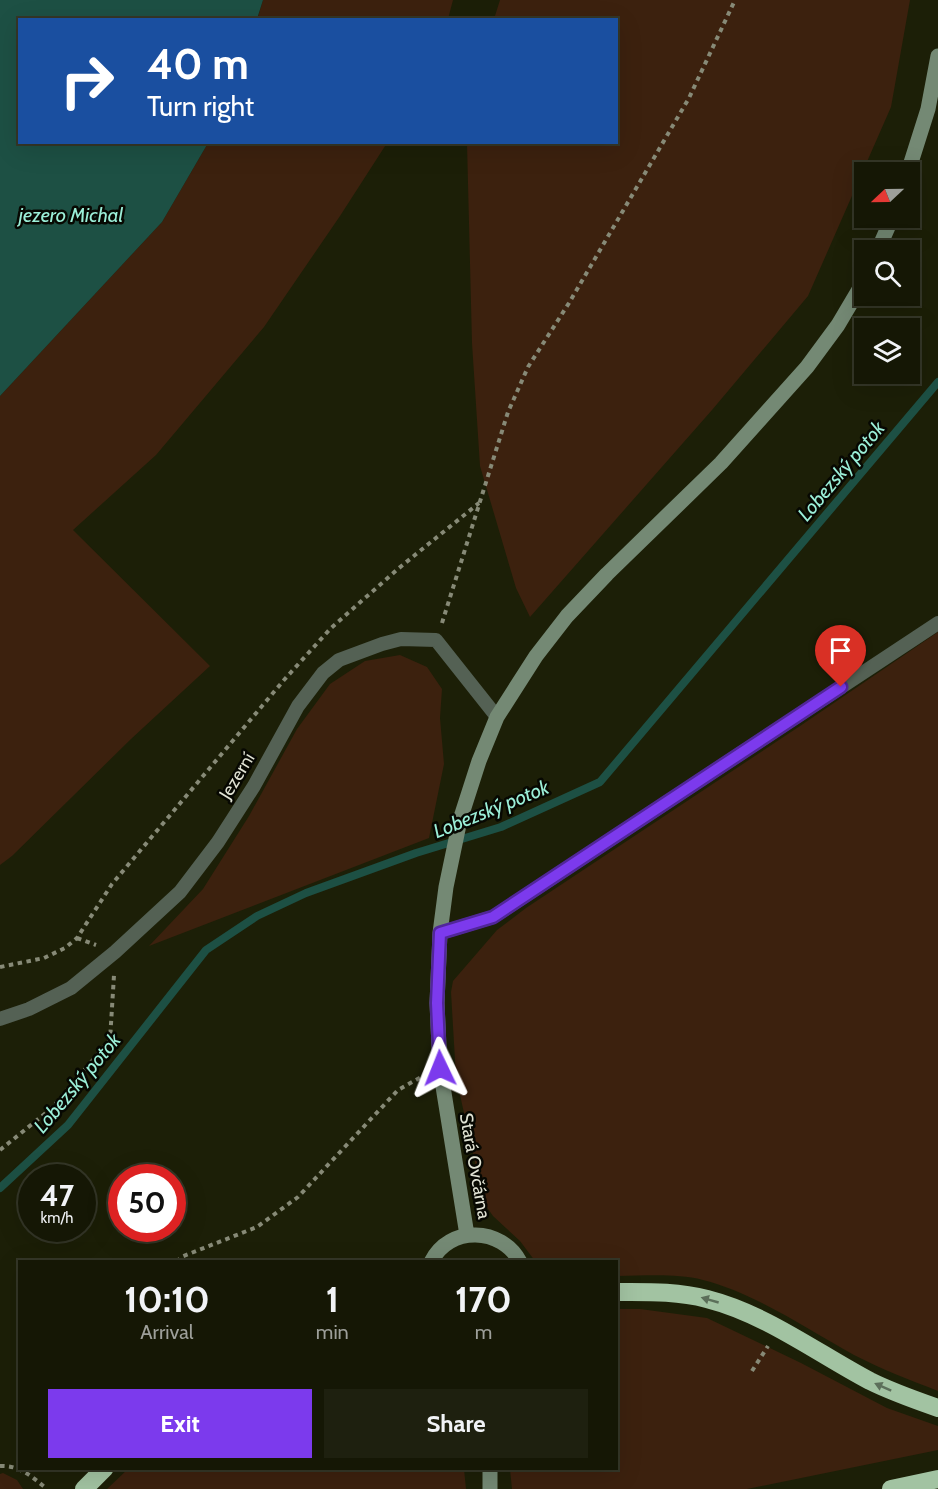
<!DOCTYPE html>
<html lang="en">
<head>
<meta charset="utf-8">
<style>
	body { margin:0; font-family:Cabin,sans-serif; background:#1e200f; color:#f1f3f6; height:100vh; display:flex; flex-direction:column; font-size:22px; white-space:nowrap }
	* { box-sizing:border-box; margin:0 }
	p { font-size:20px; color:#9d9f9a }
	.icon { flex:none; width:33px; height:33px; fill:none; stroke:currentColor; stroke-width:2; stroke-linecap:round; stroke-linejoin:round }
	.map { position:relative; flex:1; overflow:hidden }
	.sheet { position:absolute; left:18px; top:1260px; width:600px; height:210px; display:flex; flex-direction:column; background:#151705; border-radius:0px; box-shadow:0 6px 24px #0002,0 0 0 2px #343627 }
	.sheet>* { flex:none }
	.top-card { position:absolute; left:18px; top:18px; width:600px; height:126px; border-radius:0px; box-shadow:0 6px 24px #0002,0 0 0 2px #343627; background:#1a4fa0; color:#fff; overflow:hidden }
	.needle { width:39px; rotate:248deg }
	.tools { position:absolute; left:854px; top:162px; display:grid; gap:12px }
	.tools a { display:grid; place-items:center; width:66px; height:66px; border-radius:0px; background:#151705; box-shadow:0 6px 24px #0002,0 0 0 2px #343627; font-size:30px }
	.speed { position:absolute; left:18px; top:1164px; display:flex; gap:12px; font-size:30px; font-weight:700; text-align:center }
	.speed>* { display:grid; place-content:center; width:78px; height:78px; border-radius:50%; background:#151705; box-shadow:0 6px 24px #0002,0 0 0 2px #343627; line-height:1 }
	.speed small { font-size:15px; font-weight:400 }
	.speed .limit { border:9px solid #d22; background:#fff; color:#111 }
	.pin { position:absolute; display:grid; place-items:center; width:51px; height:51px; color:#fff; margin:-62px -26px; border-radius:50% 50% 50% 0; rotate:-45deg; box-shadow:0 0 6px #0007 }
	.pin .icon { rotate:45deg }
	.me { position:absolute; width:66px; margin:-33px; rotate:358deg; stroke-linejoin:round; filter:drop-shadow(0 0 4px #0008) }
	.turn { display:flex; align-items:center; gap:21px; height:126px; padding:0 30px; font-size:27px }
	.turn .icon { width:78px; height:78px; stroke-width:2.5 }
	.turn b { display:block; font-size:42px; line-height:51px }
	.eta { display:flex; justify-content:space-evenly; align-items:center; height:102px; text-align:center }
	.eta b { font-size:36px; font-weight:800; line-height:42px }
	.action { display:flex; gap:12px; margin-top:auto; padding:12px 30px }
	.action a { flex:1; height:69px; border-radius:0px; background:#7c3aed; color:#fff; font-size:24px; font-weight:800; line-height:69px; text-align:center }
	.action a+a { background:#1e200f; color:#f1f3f6 }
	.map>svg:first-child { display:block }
	.green { fill:#3c210e }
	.water { fill:#1d5044 }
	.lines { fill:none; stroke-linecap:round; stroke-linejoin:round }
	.stream { stroke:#1d5044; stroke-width:8 }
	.path { stroke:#878a77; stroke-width:4; stroke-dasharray:4.5 4.5; stroke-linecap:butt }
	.service { stroke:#546154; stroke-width:14 }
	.secondary { stroke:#748974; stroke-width:15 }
	.motorway { stroke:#a2c3a2; stroke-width:18 }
	.oneway { fill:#5c6f5a }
	.route-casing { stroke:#51269a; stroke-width:15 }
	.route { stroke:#7c3aed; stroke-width:10 }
	.labels { text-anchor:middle; stroke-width:5; stroke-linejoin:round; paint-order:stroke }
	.street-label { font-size:18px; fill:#e1e3d4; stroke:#070802 }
	.water-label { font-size:20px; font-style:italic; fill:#9befd8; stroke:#070802 }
</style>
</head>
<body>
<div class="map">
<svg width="938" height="1489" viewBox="0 0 938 1489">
	<rect width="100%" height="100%" fill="#1c1f07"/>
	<!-- green -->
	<path class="green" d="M263 0H453L448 19 257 20Z
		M500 0H910L891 107 808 296 712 410 530 617 516 588 480 466 472 343 467 143 616 142V20L494 19Z
		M208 143H387L340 216 264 327 156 455 73 530 210 666 131 739 12 856 0 865V396L162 222Z
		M938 632V1391C910 1380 881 1369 854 1355 807 1329 755 1293 703 1280 675 1273 645 1276 617 1276L616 1262 535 1261 520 1241 493 1216 484 1203 456 1077 451 992 453 981 497 930 526 908 803 724Z
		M400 655 427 667 442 689 440 718 444 764 429 838 149 946 203 889 249 816 297 729 330 684 365 661Z
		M617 1309H640L707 1318 801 1363 887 1408 938 1426V1450L747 1489H512L510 1469 616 1468Z
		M128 1469H464L466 1489H107Z
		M3 1473 17 1480 23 1489H0V1474Z"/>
	<!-- water -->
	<path class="water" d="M0 0H263L257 19 20 20V142L208 143 162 222 0 396Z"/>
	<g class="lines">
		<!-- stream -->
		<path class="stream" d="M0 1188 68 1125 206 950 257 916 306 893 416 853 501 827 600 782 938 382"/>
		<!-- path -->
		<path class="path" d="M442 623 508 412 528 367 569 303 689 98 735 0
			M77 938 96 945
			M0 967 44 958 65 948 77 938 112 884 284 680 331 628 399 568 479 503
			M0 1150 52 1108 110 1040 114 975
			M177 1262 181 1257 257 1227 298 1197 398 1090 423 1076
			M752 1371 768 1346
			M0 1466C20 1465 32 1477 47 1489"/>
		<!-- service -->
		<path class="service" d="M440 933 493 917 938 623
			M0 1019 29 1009 71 988 115 952 180 892 218 842 254 786 298 706 323 673 339 660 382 644 401 639 436 640 497 717"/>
		<!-- secondary -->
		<path class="secondary" d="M908 172 928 109 938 56
			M878 250 892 218
			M467 1235 440 1068 437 1003 440 933 446 887 460 820 479 761 497 717 536 656 567 616 607 574 721 463 807 367 838 325 864 281
			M431 1262C449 1225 502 1227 520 1262
			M490 1468V1489"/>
		<!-- motorway -->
		<path class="motorway" d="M616 1292C647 1292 677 1291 707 1299 766 1314 817 1353 870 1381 892 1392 915 1400 938 1408
			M84 1489 105 1468
			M891 1489 938 1479"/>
	</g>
	<!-- one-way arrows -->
	<defs><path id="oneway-solid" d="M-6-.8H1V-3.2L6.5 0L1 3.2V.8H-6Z" transform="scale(1.5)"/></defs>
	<g class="oneway">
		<use href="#oneway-solid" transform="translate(710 1300) rotate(-164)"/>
		<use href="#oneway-solid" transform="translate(883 1387) rotate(-156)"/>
	</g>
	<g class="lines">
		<!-- route casing -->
		<g class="route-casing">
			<path id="route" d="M440 1068 437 1003 440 933 493 917 841 687"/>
		</g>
		<!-- route -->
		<use href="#route" class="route"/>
	</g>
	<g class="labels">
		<!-- street labels -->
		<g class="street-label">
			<text transform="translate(237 776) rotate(-59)" y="6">Jezerní</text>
			<text transform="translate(475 1166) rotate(80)" y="6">Stará Ovčárna</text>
		</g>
		<!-- water labels -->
		<g class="water-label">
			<text x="71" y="222">jezero Michal</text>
			<text transform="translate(841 471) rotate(-50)" y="7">Lobezský potok</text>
			<text transform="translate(491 809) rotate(-22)" y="7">Lobezský potok</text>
			<text transform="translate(77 1083) rotate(-50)" y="7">Lobezský potok</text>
		</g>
	</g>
</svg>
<div class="tools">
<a><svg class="needle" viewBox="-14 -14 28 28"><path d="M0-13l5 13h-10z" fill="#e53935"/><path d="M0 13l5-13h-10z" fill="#9d9f9a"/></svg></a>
<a><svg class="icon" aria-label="search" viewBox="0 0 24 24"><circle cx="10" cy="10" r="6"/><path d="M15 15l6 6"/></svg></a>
<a><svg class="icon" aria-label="layers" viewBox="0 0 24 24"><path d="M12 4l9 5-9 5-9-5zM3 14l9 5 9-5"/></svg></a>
</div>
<div class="speed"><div>47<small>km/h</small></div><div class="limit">50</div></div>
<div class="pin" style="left:841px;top:687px;background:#d93025"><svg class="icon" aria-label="arrive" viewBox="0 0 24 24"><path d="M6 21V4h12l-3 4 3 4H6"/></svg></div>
<svg class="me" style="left:440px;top:1068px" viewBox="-20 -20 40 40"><path d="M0-17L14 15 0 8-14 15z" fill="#7c3aed" stroke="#fff" stroke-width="4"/></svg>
<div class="top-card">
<div class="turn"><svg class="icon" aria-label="right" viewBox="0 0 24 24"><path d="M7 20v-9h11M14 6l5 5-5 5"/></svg><div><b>40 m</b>Turn right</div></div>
</div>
<section class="sheet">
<div class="eta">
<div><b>10:10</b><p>Arrival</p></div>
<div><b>1</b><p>min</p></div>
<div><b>170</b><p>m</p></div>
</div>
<div class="action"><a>Exit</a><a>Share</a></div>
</section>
</div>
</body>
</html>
